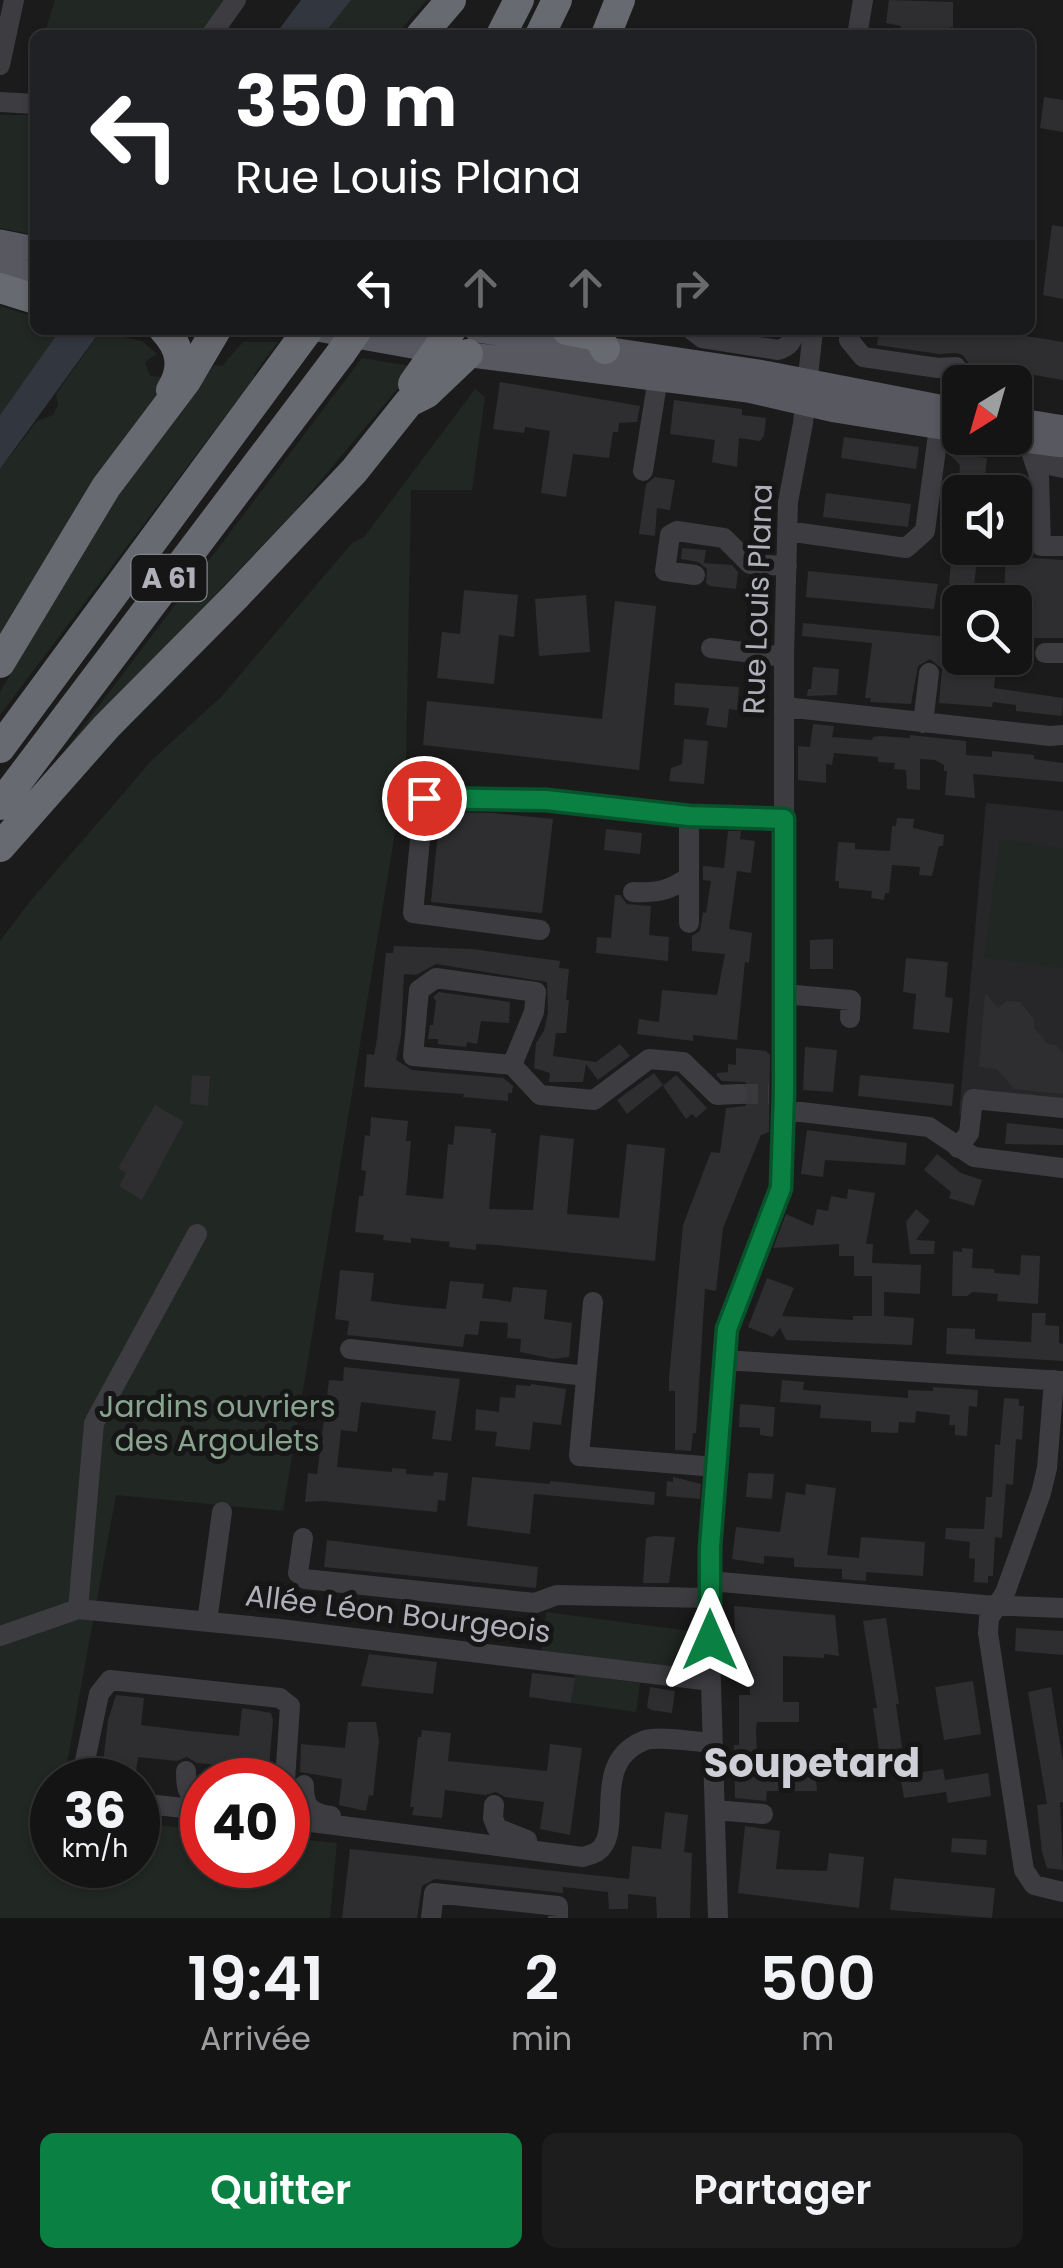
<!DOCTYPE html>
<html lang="fr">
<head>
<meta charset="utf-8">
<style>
	body { margin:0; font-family:Poppins,sans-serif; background:#1d1d1e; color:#f1f3f6; height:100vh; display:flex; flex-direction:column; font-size:38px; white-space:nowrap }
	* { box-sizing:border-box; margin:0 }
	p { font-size:32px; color:#9d9ea0 }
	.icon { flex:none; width:55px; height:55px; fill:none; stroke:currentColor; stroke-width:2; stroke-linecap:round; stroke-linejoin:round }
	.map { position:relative; height:1918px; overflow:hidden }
	.side { display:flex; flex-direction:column; background:#141415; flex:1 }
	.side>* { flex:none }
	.guide { position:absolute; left:30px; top:30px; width:1005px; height:305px; border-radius:15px; box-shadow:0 2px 8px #0004,0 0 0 2px #333334; background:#202124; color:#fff; overflow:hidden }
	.needle { width:65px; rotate:217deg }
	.tools { position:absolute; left:942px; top:365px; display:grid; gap:20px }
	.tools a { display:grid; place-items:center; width:90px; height:90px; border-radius:15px; background:#141415; box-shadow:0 2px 8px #0004,0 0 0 2px #333334; font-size:50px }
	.speed { position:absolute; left:30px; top:1758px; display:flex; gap:20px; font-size:50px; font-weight:700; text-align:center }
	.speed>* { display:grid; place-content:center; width:130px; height:130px; border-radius:50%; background:#141415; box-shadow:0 2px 8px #0004,0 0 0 2px #333334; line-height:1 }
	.speed small { font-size:25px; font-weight:400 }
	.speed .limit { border:15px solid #d22; background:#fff; color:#111 }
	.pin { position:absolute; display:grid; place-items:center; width:85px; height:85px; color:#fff; margin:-42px; border:5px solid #fff; border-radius:50%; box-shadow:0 2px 10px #0007 }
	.me { position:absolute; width:110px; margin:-55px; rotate:0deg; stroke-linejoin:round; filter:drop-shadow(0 0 8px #0008) }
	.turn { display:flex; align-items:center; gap:35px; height:210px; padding:0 40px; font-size:45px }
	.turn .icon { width:130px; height:130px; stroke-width:2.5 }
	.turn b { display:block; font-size:70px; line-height:85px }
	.lanes { display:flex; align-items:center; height:95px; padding:0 40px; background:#0003; justify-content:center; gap:50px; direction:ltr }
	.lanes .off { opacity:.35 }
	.eta { display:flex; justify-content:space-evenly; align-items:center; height:170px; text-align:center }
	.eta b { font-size:60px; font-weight:600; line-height:70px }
	.button { display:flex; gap:20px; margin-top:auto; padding:20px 40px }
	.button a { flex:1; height:115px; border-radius:15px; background:#0b8043; color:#fff; font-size:40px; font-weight:600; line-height:115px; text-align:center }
	.button a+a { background:#1d1d1e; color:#f1f3f6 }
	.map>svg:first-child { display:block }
	.built { fill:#272729 }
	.green { fill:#212723 }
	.water { fill:#32373f }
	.building { fill:#2e2e30 }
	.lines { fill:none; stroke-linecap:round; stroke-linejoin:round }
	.minor-tunnel { stroke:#39393c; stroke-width:20; stroke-dasharray:20 10; stroke-linecap:butt }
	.minor { stroke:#3c3c41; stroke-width:20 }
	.major { stroke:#585960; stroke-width:25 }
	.highway { stroke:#686a71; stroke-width:30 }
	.highway-bridge { stroke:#686a71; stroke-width:30 }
	.route-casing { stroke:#07532c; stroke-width:25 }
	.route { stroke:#0b8043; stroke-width:18 }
	.labels { text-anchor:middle; stroke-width:10; stroke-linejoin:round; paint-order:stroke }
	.shield { fill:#161617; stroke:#818289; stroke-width:2.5 }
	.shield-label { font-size:28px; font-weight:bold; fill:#afb0ba }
	.street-label { font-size:30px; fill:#afb0ba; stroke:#161617 }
	.park-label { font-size:30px; fill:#88a38e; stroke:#161617 }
	.district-label { font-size:40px; font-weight:bold; fill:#cfd0d7; stroke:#161617 }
</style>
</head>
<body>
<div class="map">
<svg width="1063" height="1918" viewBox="0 0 1063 1918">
	<rect width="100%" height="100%" fill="#1b1b1c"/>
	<!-- built -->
	<path class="built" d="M986 803 1063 811V1113L982 1107 981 1118 959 1115Z"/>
	<!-- green -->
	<path class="green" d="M55 0H233L208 35H44Z
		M351 0H427L396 35H323Z
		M0 115H35V235L0 228Z
		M0 306 35 317V330H60L0 415Z
		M100 332 142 341 157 354 145 362 150 376 164 377 162 390 0 643V469L37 421 53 415 58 405 56 394Z
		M243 342H278L255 373 254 378 0 715V692L118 493 214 365 222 366Z
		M362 358 416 367 296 510 57 761Z
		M475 389 485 397 472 490H411L406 766 283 1511 116 1495 64 1780H52V1865H138V1823L202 1830V1865H288V1838L337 1843 330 1918H0V941L31 900 153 759 222 696 352 543 364 537Z
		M1000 839 1063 848V968L984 957Z
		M546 1612 690 1631 685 1674 541 1655Z
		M575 1674 640 1683 636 1712 571 1703Z"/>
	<!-- water -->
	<path class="water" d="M301 0H351L323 35H275Z
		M60 330H101L0 469V415Z"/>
	<!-- building -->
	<path class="building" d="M889 0 953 2V28L950 27 949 35H939L900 29 901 26 886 23Z
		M1044 97 1063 100V132L1040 128Z
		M1052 225 1063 227V299L1043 295Z
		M879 330H988L1063 342V380L969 364 963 355 956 353 939 354 877 345Z
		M500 382 640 406 637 422 619 423 618 432H613L609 458 573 454 566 497 541 493 550 431 525 427 524 433 493 429Z
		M674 400 742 409V415L766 418 764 436 760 441 739 438 737 467 712 462 715 440 670 434Z
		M844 437 919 447 916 469 841 458Z
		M949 454 987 458 983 492H958L960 465Z
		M655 477 675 480 670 510 657 508 655 536 639 534 646 484Z
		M826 493 911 504 908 527 823 517Z
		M682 548 706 550 704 563 732 565 738 572 736 589 710 586 706 583 707 569 698 562 681 559Z
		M952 548H978L974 587 949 584Z
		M1006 548H1019V557L1063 560V638H1015V602H1004Z
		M808 571 938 584 934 609 806 597Z
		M464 590 518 595 514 637 499 635 494 684 437 678 442 632 460 634Z
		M586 595 590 652 539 656 535 599Z
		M615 601 656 606 639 770 423 745 427 701 602 719Z
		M803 623 960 638V666L996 670 994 688 1063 698 1062 716 1016 711V705L993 702 992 707 939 703 942 669 930 659 918 666 911 704 870 702 871 698H865L872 643 802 636Z
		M813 667 839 669 837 695 807 696 808 689H811Z
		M675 683 739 687 737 710 729 709 727 728 706 725 709 708 674 705Z
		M813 724 834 726 832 737 872 740 873 737 880 736 910 738V735L966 741V755L992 757V751L1034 755V759L1063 763V782L973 774 975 798 945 795 947 771H944V765L935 760 920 759V790L907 789 906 770 894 769 895 763 878 762V757L834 753 832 765 826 764V783L798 780V746L810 747Z
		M684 739 708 741 704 784 669 781 671 768 682 764Z
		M440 812 493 813 553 819 542 913 431 902Z
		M897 818 914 819 913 828 944 835 943 846H939L932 876 919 875 920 867 892 865 889 893H885L884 900 871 898 872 891 839 888V881H835L838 842 855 843V849L890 851 892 826H896Z
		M606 829 642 833 640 854 604 850Z
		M728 831H741L740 839 755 841 751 873 737 871 729 929 752 933 749 963 745 962 737 1040 693 1035V1041L637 1034 639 1019 659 1022 662 990 717 995 725 954 692 951V936L700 931 703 912 706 913 711 881 703 880V866L724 868Z
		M615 895H620L627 904 651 906 649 935 669 937 668 961 596 953 597 937 611 938Z
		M833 939V969H810V940Z
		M394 946 472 949 560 961 559 968 569 969 566 1000H569L566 1033H556L553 1056 596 1062 620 1044 630 1056 598 1080 586 1064 583 1082H549L550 1073 534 1068 536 1043 544 1031 548 1013 547 982 436 964 416 975 404 974 401 1036 396 1060 412 1070 503 1078 513 1086 512 1093H508V1101L463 1097 464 1094 364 1087 367 1054 374 1055 377 1039 386 953H393Z
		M906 958 948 962 945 997 953 998 949 1033 913 1029 916 994 903 992Z
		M439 992 510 1002 509 1023 481 1021 477 1044 467 1042 466 1047 438 1044V1039H428L430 1025H433L436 1001 433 997Z
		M985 993 998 1008 1006 1001 1020 1002 1034 1019V1028L1048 1044 1056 1045 1063 1053V1094L1014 1089 997 1069 979 1067Z
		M805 1047 837 1050 833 1092 803 1090Z
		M736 1048 766 1051 770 1055 769 1132 761 1135 723 1228 716 1291 705 1289 696 1433H693L691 1451 675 1450V1391H669V1378L683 1225 711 1152 720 1153 726 1108 745 1106 751 1099 752 1092 745 1082 722 1081 717 1076V1073L728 1072V1064L736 1065Z
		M654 1073 663 1085 627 1114 617 1100Z
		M192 1075 210 1076 208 1106 190 1104Z
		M676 1075 707 1108 696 1118 692 1114 686 1119 663 1086Z
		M860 1075 954 1084 952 1106 858 1096Z
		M155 1105 184 1122 142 1200 119 1186 126 1173 118 1168Z
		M371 1117 408 1121 406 1141H411L406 1195 443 1199 448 1144 453 1145 455 1126 491 1129V1133H496L489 1209 533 1210 540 1135 574 1139 567 1214 619 1218 627 1144 665 1148 655 1261 496 1245 476 1244V1250L449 1247 450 1242 411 1238V1243L383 1240 384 1235 355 1232 359 1196H363L366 1171 361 1170 365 1135 370 1136Z
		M1007 1123 1063 1129V1145L1005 1144Z
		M807 1130 907 1143 905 1165 825 1160 823 1177 801 1174Z
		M937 1154 961 1173 982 1180 974 1206 949 1198 951 1192 924 1170Z
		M848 1189 875 1193 866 1244H873L872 1263 921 1265 920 1294 884 1292V1316L914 1318 912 1345 786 1340 780 1328 773 1337 748 1327 767 1278 794 1288 782 1316 853 1320V1316H872V1276H854V1256H839V1244L773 1248 786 1214 813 1226 817 1209 828 1211 831 1196 847 1199Z
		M916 1209 930 1221 916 1240 935 1241 934 1254H910L906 1222Z
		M962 1248 973 1249 972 1268 994 1269V1273L1020 1275 1021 1255 1040 1256 1038 1304 997 1301 998 1294 973 1292 967 1296H952L953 1251 962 1252Z
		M340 1270 374 1273 371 1301 411 1306 446 1309 450 1281 484 1284 482 1298 498 1300 511 1302 513 1287 547 1290 544 1319 572 1323 569 1357 554 1359 520 1352 521 1339 507 1338 508 1323 480 1321 478 1335 465 1334 463 1347 347 1335 349 1321 335 1319Z
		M1032 1313H1046L1045 1325 1059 1326V1343L1063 1344V1361L946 1354 947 1328 975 1329V1339L1031 1342Z
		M344 1367 460 1379 451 1441 432 1439 436 1411 361 1402 357 1432 341 1430 337 1467 392 1472V1468L406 1469V1474L433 1476 434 1472 448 1473 445 1501 438 1500 437 1512 323 1501 305 1502 308 1473 317 1474 329 1380 343 1381Z
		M782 1380 804 1382 803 1390 908 1398V1390L933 1391V1387L978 1390 977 1407 969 1406 967 1436 955 1435V1425H949L950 1415 916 1411 915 1423 899 1422 898 1433 871 1432V1421L820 1418 821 1405 780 1402Z
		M531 1384 566 1389 561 1425 533 1422 530 1450 495 1446 497 1432 475 1430 476 1409 499 1412 500 1397 515 1398 516 1385 531 1386Z
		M1004 1398 1019 1399V1406H1024L1022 1440 1016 1439 1013 1485 1006 1484 1002 1538 995 1537 993 1576H988V1583L974 1582 975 1559 969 1558 970 1542 945 1539 946 1528 984 1529 986 1497H992L995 1444 1000 1445Z
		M740 1404 775 1407 773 1437 760 1435V1428L739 1427Z
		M748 1473 774 1474 772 1499 746 1497Z
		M472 1477 550 1484V1481L655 1492 654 1505 534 1494 530 1534 467 1526Z
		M673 1477 701 1484 700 1499 666 1496 667 1481 673 1482Z
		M806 1484 836 1488 827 1555 859 1558 861 1537 925 1542 923 1576 866 1572V1581L842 1579V1569L794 1567V1558L764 1556V1564L732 1559 736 1527 780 1532 786 1492 805 1495Z
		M654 1536 675 1537 669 1583H643L646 1538Z
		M327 1540 538 1567 536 1588 324 1567Z
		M734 1606 835 1615 839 1656 824 1654V1658L783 1656V1702H799V1722H757L756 1729 757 1756 814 1755 817 1791H767L766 1801 735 1798 734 1745H739V1695H750V1665H736Z
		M886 1618 899 1704H896L902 1748 879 1751 873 1708H877L863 1621Z
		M1016 1628 1063 1631V1655L1015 1651Z
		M369 1654 437 1662 433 1694 361 1686Z
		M532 1673 575 1678 571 1703 529 1697Z
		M973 1681 981 1734 944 1740 935 1687Z
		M650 1687 675 1691 672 1713 651 1710 647 1707Z
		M1051 1687 1063 1761V1802H1060L1063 1870 1047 1868 1042 1852 1037 1805 1047 1804 1028 1692Z
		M116 1695 144 1698 141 1725 190 1731 239 1736 242 1708 271 1713 273 1720 268 1780H234L236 1767 197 1763 187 1757 177 1761 138 1757 135 1780H105L106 1772H102L108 1720Z
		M348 1722H376L379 1741 373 1796 369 1795 366 1811 339 1805 342 1779 300 1772 301 1744 345 1748Z
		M422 1730 451 1733 448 1761 547 1771 550 1744 582 1748 570 1835 540 1829 544 1802 505 1797 496 1792 485 1795 445 1790 442 1818 412 1815 414 1807H410L418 1737H421Z
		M943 1769 945 1780 988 1773 991 1796 948 1803 946 1792 904 1798 900 1775Z
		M665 1812 688 1815 684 1852 692 1853 690 1918H657L656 1897 628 1894V1909H609L608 1892 563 1887V1893L435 1879 422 1886 417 1918H342L350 1849 629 1879 632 1846 661 1849Z
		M745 1826 780 1831 776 1869 827 1871 829 1853 864 1857 859 1908 738 1893Z
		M952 1838 987 1840 986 1855 951 1852Z
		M894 1878 995 1888 992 1918 890 1910Z"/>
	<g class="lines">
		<!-- minor-tunnel -->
		<path class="minor-tunnel" d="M738 1094H769"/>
		<!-- minor -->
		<path class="minor" d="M858 30 863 0
			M211 35 236 0
			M0 65 14 0
			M0 102 35 104
			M692 330 702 338 778 350C788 347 795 341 792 330
			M851 330 849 340 863 357 938 368 956 367
			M1027 440 1039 475 1041 546H1063
			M1035 462 1063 468
			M643 471 658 378
			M787 531 906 548 925 531 939 427
			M695 575 665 571 670 535 677 531 724 538 750 564 787 566
			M711 648 784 657
			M1045 653H1063
			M785 707 1050 736 1063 735
			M923 723 929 673
			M633 892C657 893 669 891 689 877
			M689 923V816
			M540 930 413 913 424 798 546 800 689 816 784 819
			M784 994 851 1000 850 1018
			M512 1065 534 1012 536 992 436 978 419 990 413 1056 512 1065 540 1095 594 1100 649 1059 683 1062 717 1095 738 1094
			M784 1110 929 1127 974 1157 1063 1168
			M958 1148 969 1133 973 1099 1063 1108
			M593 1302 579 1456 716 1467
			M350 1349 586 1376
			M723 1360 1063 1381
			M1054 1380 1047 1468 1041 1493 1005 1593 989 1618 988 1633 1024 1870 1034 1885 1063 1892
			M303 1538 298 1573 305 1579 535 1603 557 1595 709 1598
			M709 1581 984 1605 1063 1608
			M78 1609 94 1423 197 1234
			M207 1622 222 1512
			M0 1636 78 1609 280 1629 711 1681
			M186 1771C186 1787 186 1795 202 1801
			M81 1780 99 1694 110 1680 280 1698 290 1706 285 1780
			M304 1785C304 1807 310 1813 331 1816
			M138 1803 202 1810
			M494 1805 493 1818 497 1828 527 1840
			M715 1810 763 1814
			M288 1819 583 1857C588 1855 593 1855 598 1851 625 1831 589 1764 643 1741 657 1735 696 1742 713 1743
			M431 1918 434 1893 558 1906V1918
			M718 1918 709 1618 711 1532 727 1329 781 1188 784 1093V657L788 502 803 423 813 330"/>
		<!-- major -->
		<path class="major" d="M0 242 35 249
			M0 267 35 275
			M323 330 440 351 748 390 835 410 960 430
			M477 330 764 373 960 411
			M1015 420 1063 428
			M1009 438 1063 445"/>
		<!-- highway -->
		<path class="highway" d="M421 35 451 0
			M501 35 519 0
			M540 35 557 0
			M606 35 620 0
			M0 288 35 299
			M164 330C181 348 185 368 171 390
			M567 330 598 336 605 349
			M413 384 451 330
			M0 663 106 487 186 381 216 330
			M0 748 308 330
			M0 805 341 353
			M0 847 107 726 235 597 354 471 409 402 427 393 468 354"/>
		<!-- highway-bridge -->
		<path class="highway-bridge" d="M341 353 357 330"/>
	</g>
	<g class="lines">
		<!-- route casing -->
		<g class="route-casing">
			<path id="route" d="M424 798 546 800 689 816 784 819V1093L781 1188 727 1329 710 1547V1640"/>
		</g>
		<!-- route -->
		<use href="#route" class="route"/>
	</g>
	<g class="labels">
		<!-- shield labels -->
		<rect class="shield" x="131.5" y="555" width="75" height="46" rx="8"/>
		<g class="shield-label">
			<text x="169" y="588">A 61</text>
		</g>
		<!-- street labels -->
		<g class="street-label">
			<text transform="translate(758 599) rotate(-88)" y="10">Rue Louis Plana</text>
			<text transform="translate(398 1614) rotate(7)" y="10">Allée Léon Bourgeois</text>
		</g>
		<!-- park labels -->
		<g class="park-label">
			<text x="217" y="1417">Jardins ouvriers<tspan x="217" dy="34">des Argoulets</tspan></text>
		</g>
		<!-- district labels -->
		<g class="district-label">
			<text x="812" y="1777">Soupetard</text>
		</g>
	</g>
</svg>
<div class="tools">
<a><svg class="needle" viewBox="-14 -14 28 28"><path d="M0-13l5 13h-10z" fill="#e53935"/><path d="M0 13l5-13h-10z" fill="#9d9ea0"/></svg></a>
<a><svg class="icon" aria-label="sound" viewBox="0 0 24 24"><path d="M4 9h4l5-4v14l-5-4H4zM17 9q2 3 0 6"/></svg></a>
<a><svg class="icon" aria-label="search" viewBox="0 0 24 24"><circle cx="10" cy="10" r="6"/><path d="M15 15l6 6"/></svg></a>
</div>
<div class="speed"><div>36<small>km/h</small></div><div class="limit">40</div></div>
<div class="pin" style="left:424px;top:798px;background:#d93025"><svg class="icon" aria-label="arrive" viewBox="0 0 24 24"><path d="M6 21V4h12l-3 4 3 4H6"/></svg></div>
<svg class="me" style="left:710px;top:1640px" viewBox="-20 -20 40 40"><path d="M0-17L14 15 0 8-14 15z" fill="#0b8043" stroke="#fff" stroke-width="4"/></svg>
<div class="guide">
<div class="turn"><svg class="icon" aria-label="left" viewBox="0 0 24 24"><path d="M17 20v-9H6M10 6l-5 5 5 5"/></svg><div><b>350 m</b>Rue Louis Plana</div></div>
<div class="lanes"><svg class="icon" aria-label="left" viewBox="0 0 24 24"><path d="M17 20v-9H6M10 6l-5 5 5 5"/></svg><svg class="icon off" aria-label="ahead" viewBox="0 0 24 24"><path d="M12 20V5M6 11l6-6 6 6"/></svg><svg class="icon off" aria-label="ahead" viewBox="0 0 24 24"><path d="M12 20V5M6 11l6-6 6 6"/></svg><svg class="icon off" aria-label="right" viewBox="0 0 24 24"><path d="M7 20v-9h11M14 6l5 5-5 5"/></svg></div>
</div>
</div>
<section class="side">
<div class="eta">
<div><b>19:41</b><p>Arrivée</p></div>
<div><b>2</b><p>min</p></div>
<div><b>500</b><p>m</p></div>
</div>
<div class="button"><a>Quitter</a><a>Partager</a></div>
</section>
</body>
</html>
